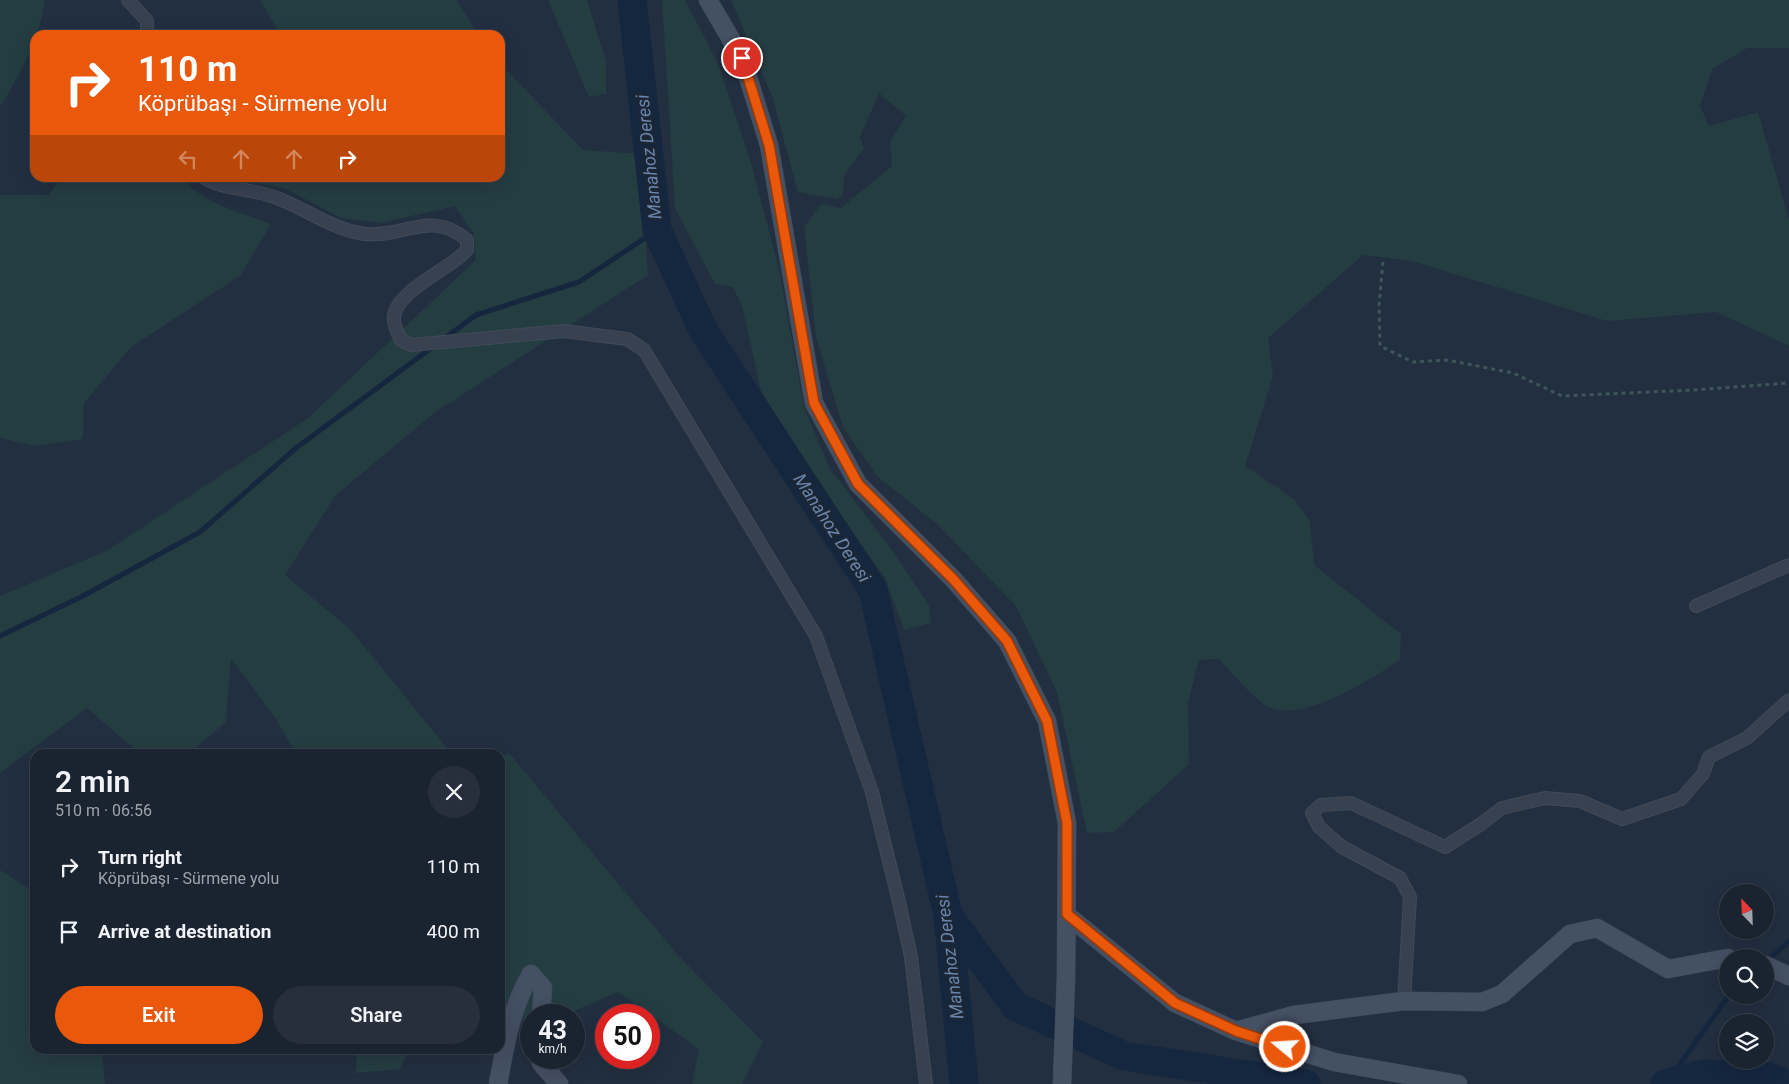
<!DOCTYPE html>
<html lang="en">
<head>
<meta charset="utf-8">
<style>
	body { margin:0; font-family:Roboto,sans-serif; background:#272f3c; color:#f1f3f6; height:100vh; display:flex; flex-direction:column; font-size:19px; white-space:nowrap }
	* { box-sizing:border-box; margin:0 }
	p { font-size:16px; color:#9fa4ab }
	.icon { flex:none; width:28px; height:28px; fill:none; stroke:currentColor; stroke-width:2; stroke-linecap:round; stroke-linejoin:round }
	.map { position:relative; flex:1; overflow:hidden }
	.sheet { position:absolute; left:30px; top:749px; width:475px; height:305px; display:flex; flex-direction:column; background:#1a2330; border-radius:15px; box-shadow:0 5px 20px #0002,0 0 0 1px #38404c }
	.sheet>* { flex:none }
	.hud { position:absolute; left:30px; top:30px; width:475px; height:152px; border-radius:15px; box-shadow:0 5px 20px #0002,0 0 0 1px #38404c; background:#ea580c; color:#fff; overflow:hidden }
	.needle { width:32px; rotate:337deg }
	.controls { position:absolute; left:1719px; top:884px; display:grid; gap:10px }
	.controls a { display:grid; place-items:center; width:55px; height:55px; border-radius:50%; background:#1a2330; box-shadow:0 5px 20px #0002,0 0 0 1px #38404c; font-size:25px }
	.speed { position:absolute; left:520px; top:1004px; display:flex; gap:10px; font-size:25px; font-weight:700; text-align:center }
	.speed>* { display:grid; place-content:center; width:65px; height:65px; border-radius:50%; background:#1a2330; box-shadow:0 5px 20px #0002,0 0 0 1px #38404c; line-height:1 }
	.speed small { font-size:12px; font-weight:400 }
	.speed .limit { border:8px solid #d22; background:#fff; color:#111 }
	.pin { position:absolute; display:grid; place-items:center; width:42px; height:42px; color:#fff; margin:-21px; border:2px solid #fff; border-radius:50%; box-shadow:0 1px 5px #0007 }
	.me { position:absolute; width:55px; margin:-28px; rotate:288deg; stroke-linejoin:round; filter:drop-shadow(0 0 4px #0008) }
	.turn { display:flex; align-items:center; gap:18px; height:105px; padding:0 25px; font-size:22px }
	.turn .icon { width:65px; height:65px; stroke-width:2.5 }
	.turn b { display:block; font-size:35px; line-height:42px }
	.lanes { display:flex; align-items:center; height:48px; padding:0 25px; background:#0003; justify-content:center; gap:25px; direction:ltr }
	.lanes .off { opacity:.35 }
	.round { display:grid; place-items:center; flex:none; width:52px; height:52px; border-radius:26px; background:#272f3c }
	.headline { display:flex; align-items:center; justify-content:space-between; height:85px; padding:0 25px }
	h1 { font-size:30px; font-weight:600; line-height:38px }
	.button { display:flex; gap:10px; margin-top:auto; padding:10px 25px }
	.button a { flex:1; height:58px; border-radius:30px; background:#ea580c; color:#fff; font-size:20px; font-weight:600; line-height:58px; text-align:center }
	.button a+a { background:#272f3c; color:#f1f3f6 }
	ul { padding:0; list-style:none }
	li { display:flex; align-items:center; gap:15px; height:65px; padding:0 25px }
	li div { flex:1 }
	li b { display:block; font-size:19px }
	li em { font-style:normal }
	.map>svg:first-child { display:block }
	.green { fill:#243d41 }
	.lines { fill:none; stroke-linecap:round; stroke-linejoin:round }
	.stream { stroke:#15263f; stroke-width:5 }
	.river { stroke:#15263f; stroke-width:29 }
	.street-casing { stroke:#404a59; stroke-width:14 }
	.secondary-casing { stroke:#404a59; stroke-width:19 }
	.path { stroke:#3d5659; stroke-width:3; stroke-dasharray:4 4; stroke-linecap:butt }
	.street { stroke:#374150; stroke-width:12 }
	.secondary { stroke:#445063; stroke-width:18 }
	.route-casing { stroke:#983908; stroke-width:12 }
	.route { stroke:#ea580c; stroke-width:9 }
	.labels { text-anchor:middle; stroke-width:5; stroke-linejoin:round; paint-order:stroke }
	.water-label { font-size:18px; font-style:italic; fill:#6985ac; stroke:#1c2635 }
</style>
</head>
<body>
<div class="map">
<svg width="1789" height="1084" viewBox="0 0 1789 1084">
	<rect width="100%" height="100%" fill="#222f40"/>
	<!-- green -->
	<path class="green" d="M0 0H45C39 40 22 71 0 107Z
		M260 0H457L478 35H281Z
		M548 0H587L606 61V94L589 97Z
		M662 0H685L718 63 749 156 779 269 804 407 830 469 887 543 929 605 931 623 904 630 885 578 816 480 761 391 742 306 733 287 715 284 675 208Z
		M731 0H1789V48H1747L1712 69 1700 106 1709 126 1758 112 1789 220V346L1716 312 1607 321 1412 261 1363 255 1268 338 1273 376 1245 466 1294 499 1310 521 1314 565 1401 634 1400 660C1370 680 1309 719 1273 709 1259 705 1229 670 1219 659L1199 660 1188 703 1189 764 1114 832 1087 833 1057 692 1016 606 937 524 877 476 843 427 816 337 804 227 821 204 841 208 892 166 890 142 906 116 879 93 860 137 864 148 844 176 843 194 837 199 798 192 772 96Z
		M500 63 583 150 640 154 648 275 434 413 335 496 285 575 350 629 452 754H296L276 719 231 658 226 722 188 754H140L87 708 0 773V596L108 550 308 418 476 260 474 234 455 206 381 223 341 218 286 189 241 180 240 178H500Z
		M60 178H182C202 203 242 213 271 224L240 276 131 347 84 403 83 439 35 446 0 438V195H49Z
		M509 753 677 954 763 1042 742 1084H692L699 1049 618 992 565 1015H531V1020H500V757Z
		M0 870 31 890 35 895V1049H102L105 1084H0Z
		M357 1049H409L400 1069 356 1073Z"/>
	<g class="lines">
		<!-- stream -->
		<path class="stream" d="M445 338 476 315 579 282 657 230
			M0 636 83 596 200 532 296 448 434 346
			M1767 961 1789 941
			M1675 1071 1729 995"/>
		<!-- river -->
		<path class="river" d="M632 0 657 230 703 330 873 590 948 915 964 1084
			M948 915 1015 1006 1124 1056 1306 1084
			M1665 1084 1703 1074 1769 1077 1785 1084"/>
		<!-- street casing -->
		<g class="street-casing">
			<path id="street" d="M128 0 147 21V35
				M204 178C227 191 253 188 277 198 306 209 333 230 365 234 403 238 432 209 467 240V250C451 269 390 293 394 321 395 327 398 334 401 340L411 345 564 331 627 339 644 350 816 636 872 792 899 902 911 957 926 1084
				M1696 606 1789 565
				M1404 1001 1410 897 1400 878 1342 847 1319 827 1312 813 1321 805 1351 803 1445 847 1481 824 1502 808 1545 798 1580 801 1622 819 1681 799 1703 774 1709 757 1747 738 1789 700"/>
		</g>
		<!-- secondary casing -->
		<g class="secondary-casing">
			<path id="secondary" d="M708 0 742 58 769 145 814 403 858 484 954 580 1007 641 1047 721 1067 823 1066 978 1062 1084
				M1067 915 1175 1003 1236 1031 1334 1062 1458 1084
				M1765 965 1789 976
				M1236 1031 1294 1015 1404 1001 1482 1002 1502 994 1570 934 1597 928 1668 969 1728 958
				M541 1058V1063L559 1084
				M498 1084C505 1046 511 1008 531 974L543 988 541 1015"/>
		</g>
		<!-- path -->
		<path class="path" d="M1383 262 1379 305 1380 346 1413 362 1447 360 1513 373 1562 396 1693 390 1789 383"/>
		<!-- street -->
		<use href="#street" class="street"/>
		<!-- secondary -->
		<use href="#secondary" class="secondary"/>
	</g>
	<g class="lines">
		<!-- route casing -->
		<g class="route-casing">
			<path id="route" d="M742 58 769 145 814 403 858 484 954 580 1007 641 1047 721 1067 823V914L1175 1003 1236 1031 1285 1047"/>
		</g>
		<!-- route -->
		<use href="#route" class="route"/>
	</g>
	<g class="labels">
		<!-- water labels -->
		<g class="water-label">
			<text transform="translate(649 157) rotate(-96)" y="6">Manahoz Deresi</text>
			<text transform="translate(832 528) rotate(57)" y="6">Manahoz Deresi</text>
			<text transform="translate(950 957) rotate(-97)" y="6">Manahoz Deresi</text>
		</g>
	</g>
</svg>
<div class="controls">
<a><svg class="needle" viewBox="-14 -14 28 28"><path d="M0-13l5 13h-10z" fill="#e53935"/><path d="M0 13l5-13h-10z" fill="#9fa4ab"/></svg></a>
<a><svg class="icon" aria-label="search" viewBox="0 0 24 24"><circle cx="10" cy="10" r="6"/><path d="M15 15l6 6"/></svg></a>
<a><svg class="icon" aria-label="layers" viewBox="0 0 24 24"><path d="M12 4l9 5-9 5-9-5zM3 14l9 5 9-5"/></svg></a>
</div>
<div class="speed"><div>43<small>km/h</small></div><div class="limit">50</div></div>
<div class="pin" style="left:742px;top:58px;background:#d93025"><svg class="icon" aria-label="arrive" viewBox="0 0 24 24"><path d="M6 21V4h12l-3 4 3 4H6"/></svg></div>
<svg class="me" style="left:1285px;top:1047px" viewBox="-20 -20 40 40"><circle r="17" fill="#ea580c" stroke="#fff" stroke-width="3"/><path d="M0-11L8 9 0 5-8 9z" fill="#fff"/></svg>
<div class="hud">
<div class="turn"><svg class="icon" aria-label="right" viewBox="0 0 24 24"><path d="M7 20v-9h11M14 6l5 5-5 5"/></svg><div><b>110 m</b>Köprübaşı - Sürmene yolu</div></div>
<div class="lanes"><svg class="icon off" aria-label="left" viewBox="0 0 24 24"><path d="M17 20v-9H6M10 6l-5 5 5 5"/></svg><svg class="icon off" aria-label="ahead" viewBox="0 0 24 24"><path d="M12 20V5M6 11l6-6 6 6"/></svg><svg class="icon off" aria-label="ahead" viewBox="0 0 24 24"><path d="M12 20V5M6 11l6-6 6 6"/></svg><svg class="icon" aria-label="right" viewBox="0 0 24 24"><path d="M7 20v-9h11M14 6l5 5-5 5"/></svg></div>
</div>
<section class="sheet">
<div class="headline"><div><h1>2 min</h1><p>510 m · 06:56</p></div><a class="round"><svg class="icon" aria-label="close" viewBox="0 0 24 24"><path d="M6 6l12 12M18 6L6 18"/></svg></a></div>
<ul>
<li><svg class="icon" aria-label="right" viewBox="0 0 24 24"><path d="M7 20v-9h11M14 6l5 5-5 5"/></svg><div><b>Turn right</b><p>Köprübaşı - Sürmene yolu</p></div><em>110 m</em></li>
<li><svg class="icon" aria-label="arrive" viewBox="0 0 24 24"><path d="M6 21V4h12l-3 4 3 4H6"/></svg><div><b>Arrive at destination</b></div><em>400 m</em></li>
</ul>
<div class="button"><a>Exit</a><a>Share</a></div>
</section>
</div>
</body>
</html>
